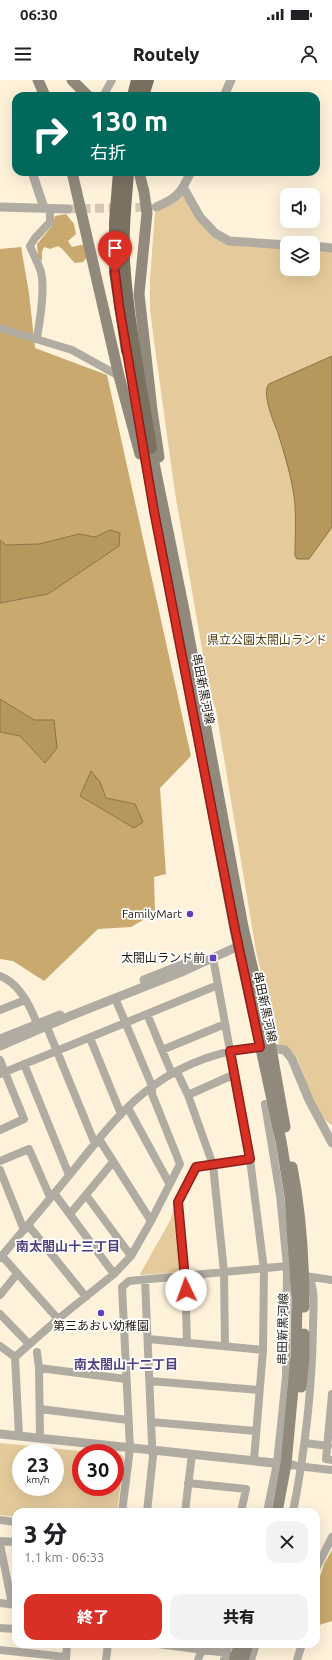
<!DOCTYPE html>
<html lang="ja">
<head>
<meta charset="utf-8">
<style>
	body { margin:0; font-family:Ubuntu,"Noto Sans JP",sans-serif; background:#f2f2f2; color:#202124; height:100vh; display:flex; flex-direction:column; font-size:15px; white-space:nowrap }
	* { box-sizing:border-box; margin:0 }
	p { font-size:13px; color:#757577 }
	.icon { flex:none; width:22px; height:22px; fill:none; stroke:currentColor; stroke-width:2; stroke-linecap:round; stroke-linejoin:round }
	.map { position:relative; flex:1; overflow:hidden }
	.drawer { position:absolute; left:12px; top:1428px; width:308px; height:140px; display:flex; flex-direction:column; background:#fff; border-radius:12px; box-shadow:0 4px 16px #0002 }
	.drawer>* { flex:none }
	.top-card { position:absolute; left:12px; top:12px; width:308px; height:84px; border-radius:12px; box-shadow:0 4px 16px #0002; background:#00695c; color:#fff; overflow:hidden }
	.controls { position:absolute; left:280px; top:108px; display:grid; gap:8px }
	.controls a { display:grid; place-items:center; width:40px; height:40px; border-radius:8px; background:#fff; box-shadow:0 4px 16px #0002; font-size:20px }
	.speed { position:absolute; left:12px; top:1364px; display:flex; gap:8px; font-size:20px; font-weight:700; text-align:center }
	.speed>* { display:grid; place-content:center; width:52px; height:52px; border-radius:50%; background:#fff; box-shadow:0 4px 16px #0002; line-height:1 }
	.speed small { font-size:10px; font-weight:400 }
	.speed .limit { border:6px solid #d22; background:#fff; color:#111 }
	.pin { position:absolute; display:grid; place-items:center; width:34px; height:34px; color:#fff; margin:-41px -17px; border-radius:50% 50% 50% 0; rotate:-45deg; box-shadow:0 0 4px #0007 }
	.pin .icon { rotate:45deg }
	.me { position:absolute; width:44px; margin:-22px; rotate:357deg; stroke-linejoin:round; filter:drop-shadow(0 0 3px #0008) }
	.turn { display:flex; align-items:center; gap:14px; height:84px; padding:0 12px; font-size:18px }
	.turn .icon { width:52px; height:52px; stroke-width:2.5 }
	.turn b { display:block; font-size:28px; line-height:34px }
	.round { display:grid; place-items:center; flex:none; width:42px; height:42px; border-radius:12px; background:#f2f2f2 }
	.overview { display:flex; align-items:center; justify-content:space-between; height:68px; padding:0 12px }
	h1 { font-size:24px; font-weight:800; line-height:30px }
	.action { display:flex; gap:8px; margin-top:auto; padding:8px 12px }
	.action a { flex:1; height:46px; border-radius:12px; background:#d93025; color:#fff; font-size:16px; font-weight:800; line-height:46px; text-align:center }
	.action a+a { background:#f2f2f2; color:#202124 }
	.status { display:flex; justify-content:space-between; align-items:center; height:28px; padding:0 20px; background:#fff; direction:ltr }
	.status svg { height:11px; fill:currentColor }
	header { display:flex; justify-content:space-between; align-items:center; height:52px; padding:0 12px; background:#fff; font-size:18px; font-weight:800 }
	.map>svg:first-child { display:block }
	.green { fill:#e5cb9c; fill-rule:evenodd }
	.forest { fill:#c9a96d; fill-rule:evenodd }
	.water { fill:#b7985c; stroke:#8a7347 }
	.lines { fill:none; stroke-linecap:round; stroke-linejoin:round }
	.tertiary-tunnel { stroke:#d3c7b3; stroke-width:9; stroke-dasharray:9 4.5; stroke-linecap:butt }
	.minor { stroke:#b1aca2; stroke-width:8 }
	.tertiary { stroke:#b1aca2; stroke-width:9 }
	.secondary { stroke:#91897b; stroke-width:11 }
	.primary { stroke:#7a7160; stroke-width:12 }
	.route-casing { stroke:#8d1f18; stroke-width:10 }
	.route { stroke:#d93025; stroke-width:7 }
	.poi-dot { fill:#633eb6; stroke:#fff; stroke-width:1.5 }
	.labels { text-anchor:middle; stroke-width:3.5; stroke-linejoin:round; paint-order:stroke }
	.park-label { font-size:12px; fill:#584112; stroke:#fff }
	.street-label { font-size:12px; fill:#211d15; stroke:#fff }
	.poi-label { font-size:12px; fill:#211d15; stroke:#fff; text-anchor:end }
	.neighbourhood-label { font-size:13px; font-weight:bold; fill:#4f407e; stroke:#fff }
</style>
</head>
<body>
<div class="status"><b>06:30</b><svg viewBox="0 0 49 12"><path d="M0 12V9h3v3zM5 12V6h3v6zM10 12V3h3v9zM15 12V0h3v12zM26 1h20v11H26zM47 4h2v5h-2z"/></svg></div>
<header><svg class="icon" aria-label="menu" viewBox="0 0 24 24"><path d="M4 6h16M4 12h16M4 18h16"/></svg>Routely<svg class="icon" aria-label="person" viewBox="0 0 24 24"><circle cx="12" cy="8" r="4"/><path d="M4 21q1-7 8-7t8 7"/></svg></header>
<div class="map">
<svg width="332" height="1580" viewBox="0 0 332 1580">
	<rect width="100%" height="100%" fill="#fff2db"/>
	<!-- green -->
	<path class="green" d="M183 111 214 156 287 168V189H313V170L332 171V1045C314 1036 305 996 297 978 295 974 290 970 287 966L279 965 256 871 216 630 210 615 175 413 154 261 150 229V200L155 131 181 116Z
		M175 1122 181 1189 179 1192 141 1195 140 1194 171 1139Z
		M0 1363 100 1373H81V1407H115V1375H122L124 1379 117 1432H16V1437L0 1435ZM21 1373H55V1407H21Z"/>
	<!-- forest -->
	<path class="forest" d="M66 134 74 144 76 154 68 161 72 167 85 164 89 175 83 182 75 183C69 178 65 170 58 166L50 169 44 167 42 172V181L38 177 37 164 52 146 55 136Z
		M21 167 29 213 35 268 107 295 191 676 160 708 166 794 154 797 155 833 131 847 98 849 44 901 13 881 0 879V652L20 656 45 683 54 640H34L0 619V523L48 514 118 466 110 450 95 457 79 454 39 464 6 465 0 460V169ZM100 702 106 718 135 724 134 748 80 716Z
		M332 1470V1541L316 1546V1509L324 1484Z"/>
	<!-- water -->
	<path class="water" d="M332 276V447L309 479H297L295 476C295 459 296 442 295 425 293 401 285 376 278 353 274 343 261 312 269 304Z
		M110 450 120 453 119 466 48 514 0 523V460L6 465 39 464 79 454 95 457Z
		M0 619 34 640H54L57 668 45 683 20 656 0 652Z
		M91 691 100 702 106 718 135 724 143 742 134 748 80 716Z"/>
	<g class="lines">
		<!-- tertiary-tunnel -->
		<path class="tertiary-tunnel" d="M68 129 152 127"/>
		<!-- minor -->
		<path class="minor" d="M103 16 112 0
			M0 248 72 270 119 296
			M37 258C40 240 46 205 40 189 37 181 33 174 30 166L35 158 50 142V129
			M213 878 250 1079
			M0 896C19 903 30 925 37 944
			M0 930 25 920
			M147 934 172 994
			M47 947 95 1064
			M90 958 121 1034
			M162 970 225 944
			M0 980 24 1039 0 1050
			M24 984 69 1095
			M177 992 188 1015
			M0 994 218 905
			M265 1024 280 1115 287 1186 286 1297 277 1383 267 1432
			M128 1028 169 1103
			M99 1059 151 1141
			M0 1081 29 1069 50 1117
			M0 1090 24 1150
			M54 1113 114 1194
			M86 1115 131 1176
			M70 1134 113 1082
			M28 1145 86 1217
			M2 1176 58 1239
			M0 1178C25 1148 51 1118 76 1087 97 1061 125 1025 153 1006 182 984 229 966 266 968
			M305 1196 332 1200
			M145 1200 152 1364
			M0 1215 17 1194
			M0 1234 29 1264
			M148 1259 263 1270
			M187 1263 185 1196 178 1122 196 1087 250 1079 264 1190 263 1270 254 1380
			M0 1266 15 1277
			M225 1266 224 1192 213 1085 188 1015 235 994
			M37 1272 39 1288 40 1358
			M39 1288 126 1299
			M150 1301 259 1310
			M332 1314 326 1379 332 1380
			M40 1329 128 1340
			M151 1342 256 1351
			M19 1356 15 1277 58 1239 114 1194 131 1176 151 1141 180 1084 152 1014V1006L115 918
			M305 1363 328 1366
			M297 1386 332 1390
			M188 1403 246 1409 241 1432
			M122 1432 130 1368 122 1207 129 1201 287 1186
			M147 1432 153 1376 152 1370
			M185 1432 192 1374
			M293 1432C305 1371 312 1310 313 1248 313 1232 316 1211 309 1197
			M0 1440 16 1442
			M0 1461 16 1462
			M0 1464 12 1524
			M316 1489 332 1457
			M0 1523 16 1525
			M0 1548 16 1549
			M158 1564 227 1573
			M0 1570 66 1577
			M66 1580 67 1564
			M106 1580 108 1564
			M198 1580 203 1566
			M224 1580 229 1564
			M251 1580 256 1564
			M297 1580 302 1564"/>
		<!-- tertiary -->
		<path class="tertiary" d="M224 16 231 0
			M32 92 44 128
			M191 92 183 107 200 137 215 153 229 161 287 165
			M0 127 68 129
			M156 127C167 122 177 118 183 107
			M313 166 332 168
			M144 900 197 879
			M0 959 60 935
			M0 966 65 938 184 891 243 864
			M271 968 285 970 292 979 309 1020 332 1063
			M0 1354 293 1385"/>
		<!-- secondary -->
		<path class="secondary" d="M38 0 45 16
			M72 0 88 16
			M72 92 119 296 140 374
			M139 92 144 112 147 133 139 214 152 330 159 377
			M143 365 235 849 281 1061 290 1116 297 1219 296 1276 286 1384 277 1432
			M151 368 184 530 243 847 271 968 285 1047
			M292 1087C301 1133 304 1180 304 1227
			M301 1307 304 1278V1254
			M234 1580 240 1564
			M243 1580 248 1564"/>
		<!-- primary -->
		<path class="primary" d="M133 16 137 0
			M143 16 148 0
			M119 92 115 142V192L127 271
			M128 92C126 121 122 151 124 181 128 244 141 306 151 368"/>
	</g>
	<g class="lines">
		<!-- route casing -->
		<g class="route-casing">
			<path id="route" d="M115 192 119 225 154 431 235 849 260 967 230 971 250 1079 196 1087 178 1122 186 1210"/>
		</g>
		<!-- route -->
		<use href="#route" class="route"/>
	</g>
	<!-- markers -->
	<g class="poi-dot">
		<circle cx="190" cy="834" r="4"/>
		<rect x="209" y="874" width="8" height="8" rx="2"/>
		<circle cx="101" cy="1233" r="4"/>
	</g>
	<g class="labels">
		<!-- park labels -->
		<g class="park-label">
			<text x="267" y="564">県立公園太閤山ランド</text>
		</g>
		<!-- street labels -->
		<g class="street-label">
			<text transform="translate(203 609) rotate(79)" y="4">串田新黒河線</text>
			<text transform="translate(265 927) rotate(78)" y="4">串田新黒河線</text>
			<text transform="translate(283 1249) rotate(-89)" y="4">串田新黒河線</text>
		</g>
		<!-- poi labels -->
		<g class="poi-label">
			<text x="182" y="838">FamilyMart</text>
			<text x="205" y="882">太閤山ランド前</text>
			<text x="101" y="1250" text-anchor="middle">第三あおい幼稚園</text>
		</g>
		<!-- neighbourhood labels -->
		<g class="neighbourhood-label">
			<text x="68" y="1171">南太閤山十三丁目</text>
			<text x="126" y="1289">南太閤山十二丁目</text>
		</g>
	</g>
</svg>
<div class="controls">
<a><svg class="icon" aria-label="sound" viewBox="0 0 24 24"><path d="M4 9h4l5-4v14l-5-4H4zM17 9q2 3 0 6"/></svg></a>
<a><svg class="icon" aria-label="layers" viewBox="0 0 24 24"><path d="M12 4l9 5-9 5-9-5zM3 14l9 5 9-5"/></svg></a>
</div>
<div class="speed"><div>23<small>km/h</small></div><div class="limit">30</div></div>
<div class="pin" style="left:115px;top:192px;background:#d93025"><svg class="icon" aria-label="arrive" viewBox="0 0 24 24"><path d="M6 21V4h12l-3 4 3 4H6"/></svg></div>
<svg class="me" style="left:186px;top:1210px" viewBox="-20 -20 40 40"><circle r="19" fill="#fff"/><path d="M0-13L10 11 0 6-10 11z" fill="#d93025"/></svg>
<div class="top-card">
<div class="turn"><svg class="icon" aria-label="right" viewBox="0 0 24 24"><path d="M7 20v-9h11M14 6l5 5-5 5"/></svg><div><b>130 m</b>右折</div></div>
</div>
<section class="drawer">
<div class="overview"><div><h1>3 分</h1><p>1.1 km · 06:33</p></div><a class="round"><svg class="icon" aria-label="close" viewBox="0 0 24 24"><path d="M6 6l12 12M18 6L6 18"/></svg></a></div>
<div class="action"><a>終了</a><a>共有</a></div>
</section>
</div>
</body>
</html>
